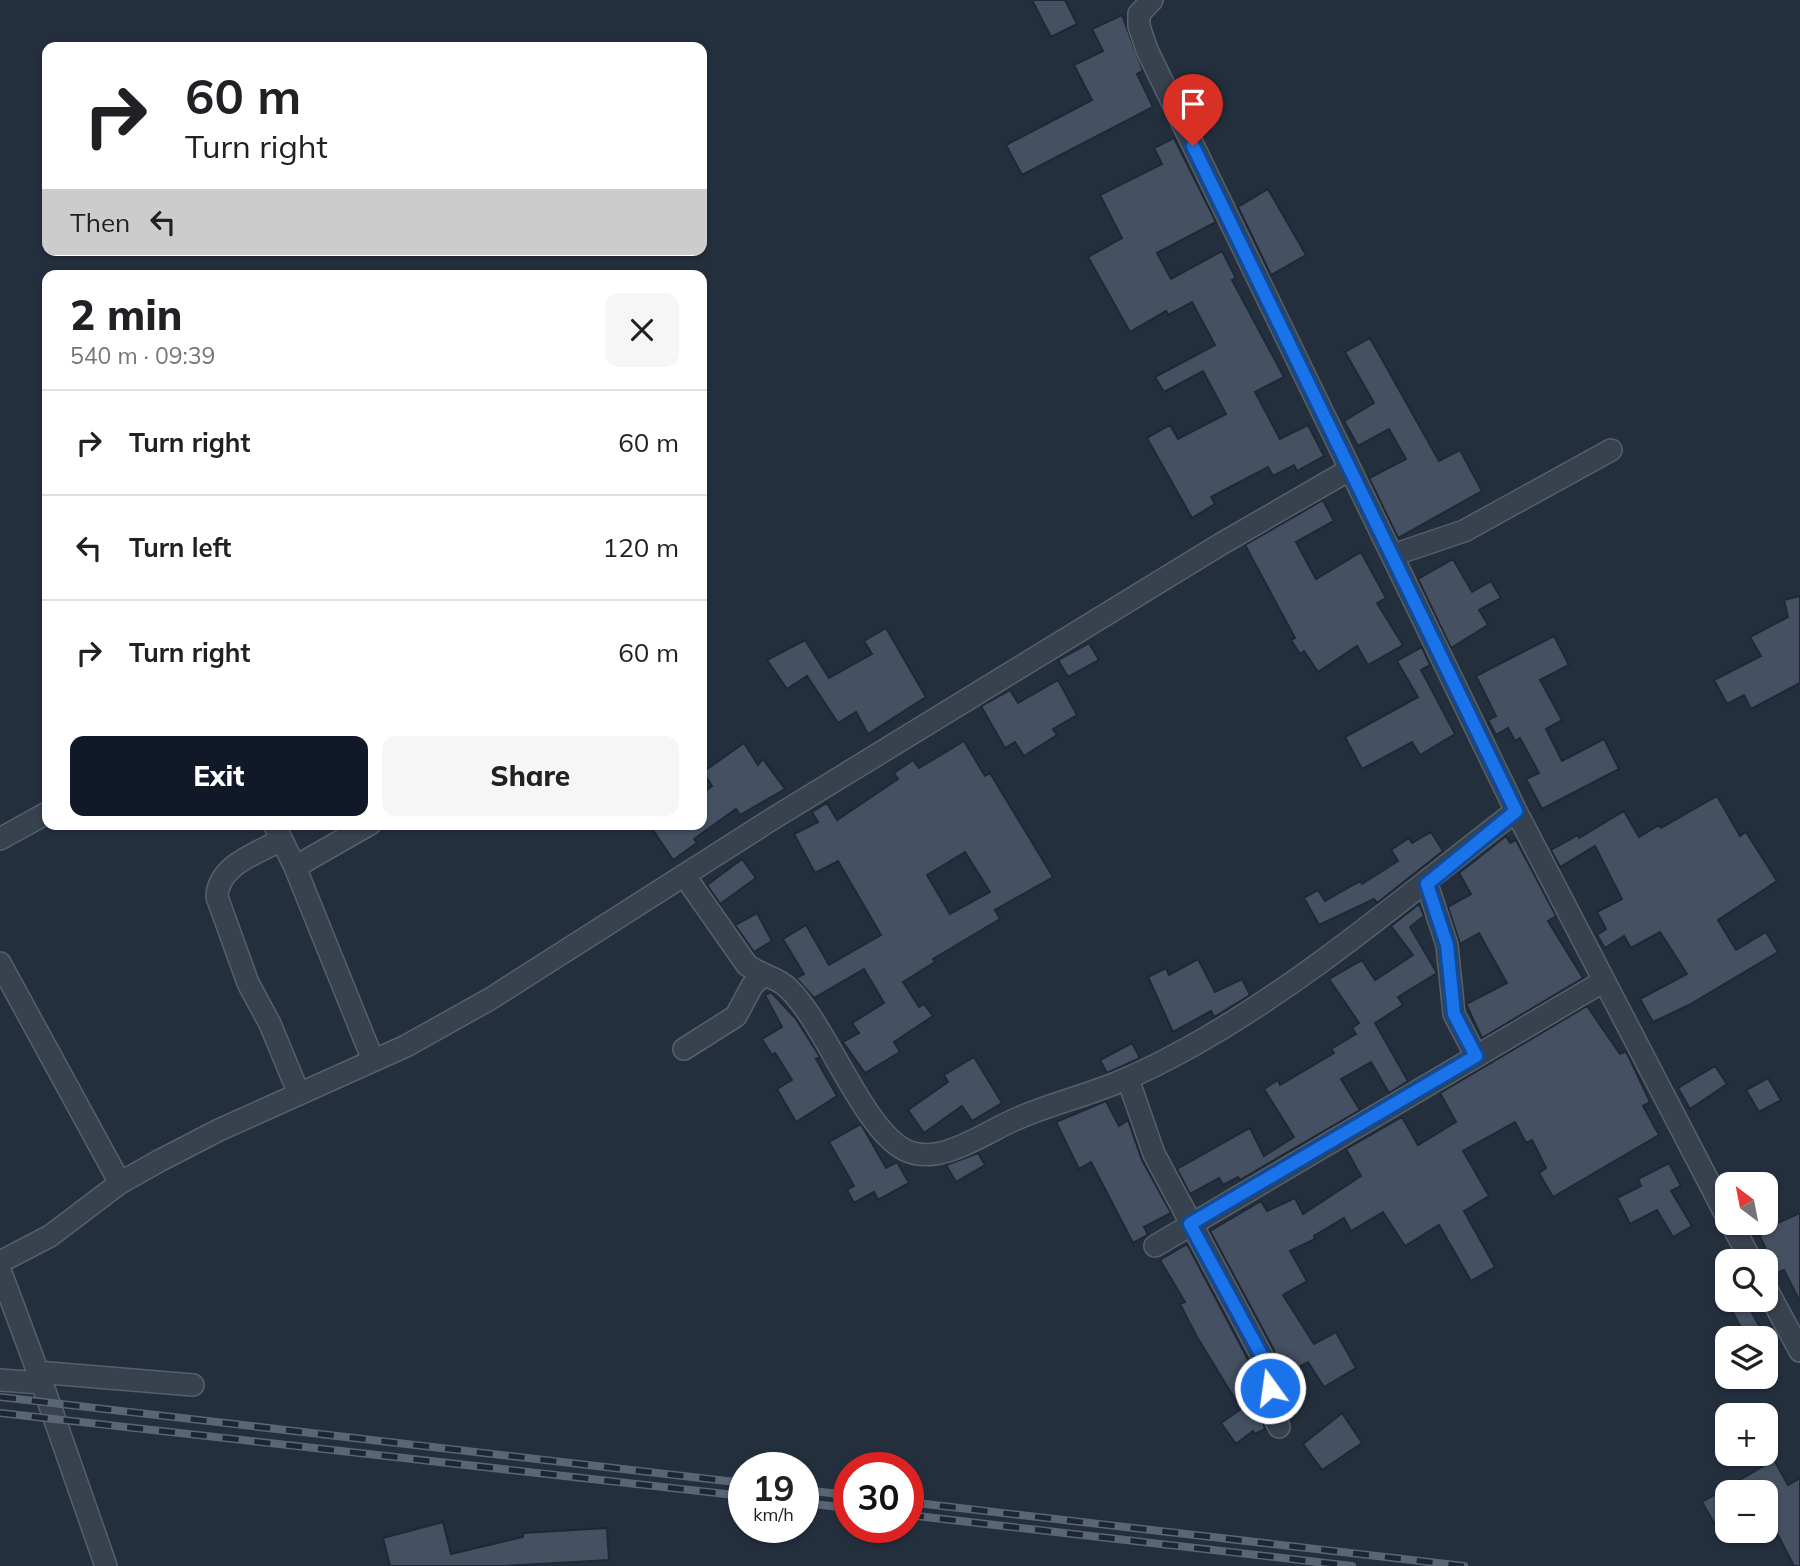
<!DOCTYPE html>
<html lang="en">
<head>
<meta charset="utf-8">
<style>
	body { margin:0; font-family:Mulish,sans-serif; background:#f6f6f6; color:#202124; height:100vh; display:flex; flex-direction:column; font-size:26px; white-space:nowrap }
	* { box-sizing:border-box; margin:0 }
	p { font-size:23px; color:#757577 }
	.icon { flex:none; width:38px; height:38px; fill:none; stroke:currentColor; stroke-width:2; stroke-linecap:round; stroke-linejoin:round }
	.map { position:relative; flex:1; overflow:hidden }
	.drawer { position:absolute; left:42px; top:270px; width:665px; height:560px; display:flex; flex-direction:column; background:#fff; border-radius:14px; box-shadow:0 2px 5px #0004 }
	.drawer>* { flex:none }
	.guide { position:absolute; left:42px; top:42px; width:665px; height:214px; border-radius:14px; box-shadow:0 2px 5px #0004; background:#fff; color:#202124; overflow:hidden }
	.needle { width:46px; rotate:328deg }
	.buttons { position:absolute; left:1715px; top:1172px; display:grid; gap:14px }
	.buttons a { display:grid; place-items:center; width:63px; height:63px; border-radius:14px; background:#fff; box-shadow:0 2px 5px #0004; font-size:35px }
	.speed { position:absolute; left:728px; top:1452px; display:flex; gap:14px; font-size:35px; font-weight:700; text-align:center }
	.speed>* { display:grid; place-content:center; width:91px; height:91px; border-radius:50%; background:#fff; box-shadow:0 2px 5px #0004; line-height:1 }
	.speed small { font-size:18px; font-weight:400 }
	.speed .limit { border:10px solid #d22; background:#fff; color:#111 }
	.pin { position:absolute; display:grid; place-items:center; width:60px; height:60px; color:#fff; margin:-72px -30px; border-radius:50% 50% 50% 0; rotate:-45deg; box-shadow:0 0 7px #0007 }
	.pin .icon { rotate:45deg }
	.me { position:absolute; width:77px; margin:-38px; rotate:346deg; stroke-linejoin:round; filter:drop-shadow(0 0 5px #0008) }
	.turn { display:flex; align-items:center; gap:24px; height:147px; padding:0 28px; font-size:32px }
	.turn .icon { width:91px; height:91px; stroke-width:2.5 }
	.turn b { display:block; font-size:49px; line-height:60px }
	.then { display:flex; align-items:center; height:66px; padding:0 28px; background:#0003; gap:14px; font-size:26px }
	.round { display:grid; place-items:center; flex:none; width:74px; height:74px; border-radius:14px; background:#f6f6f6 }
	.head { display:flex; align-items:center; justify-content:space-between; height:119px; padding:0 28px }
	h1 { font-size:42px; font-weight:800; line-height:52px }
	.primary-button { display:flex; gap:14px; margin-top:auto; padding:14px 28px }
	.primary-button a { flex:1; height:80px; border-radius:14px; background:#111827; color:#fff; font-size:28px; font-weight:800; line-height:80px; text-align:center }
	.primary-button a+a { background:#f6f6f6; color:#202124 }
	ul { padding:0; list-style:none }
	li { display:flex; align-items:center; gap:21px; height:105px; padding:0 28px; border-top:2px solid #e0e0e0 }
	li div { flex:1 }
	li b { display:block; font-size:26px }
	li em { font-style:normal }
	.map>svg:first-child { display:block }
	.building { fill:#455162; stroke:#1f2835; stroke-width:2; fill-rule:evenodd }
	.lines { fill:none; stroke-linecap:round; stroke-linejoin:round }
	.minor-casing { stroke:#565f6c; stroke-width:24 }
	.minor { stroke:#38414e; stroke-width:21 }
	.rail-casing { stroke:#5a6575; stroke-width:8 }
	.rail { stroke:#1d2633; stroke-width:5; stroke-dasharray:16; stroke-linecap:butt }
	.route-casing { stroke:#114b97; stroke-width:18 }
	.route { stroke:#1a73e8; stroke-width:12 }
</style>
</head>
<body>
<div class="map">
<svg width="1800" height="1566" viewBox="0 0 1800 1566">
	<rect width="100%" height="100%" fill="#242f3e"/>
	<!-- building -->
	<path class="building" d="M1032 0H1065L1077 24 1051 37Z
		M1122 15 1143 71 1137 74 1153 107 1022 175 1006 145 1092 100 1074 65 1103 51 1092 29Z
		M1174 138 1216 222 1157 253 1171 279 1222 251 1236 278 1232 280 1284 377 1255 392 1280 439 1308 425 1324 456 1297 471 1294 465 1273 476 1268 467 1211 497 1215 504 1192 518 1147 438 1170 425 1178 439 1226 414 1203 371 1164 392 1155 377 1215 345 1192 302 1168 315 1166 311 1130 332 1088 257 1122 238 1100 195 1162 164 1154 148Z
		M1268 189 1306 255 1271 275 1238 207Z
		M1370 338 1439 461 1460 450 1482 491 1398 538 1369 478 1406 459 1389 429 1358 446 1344 421 1374 403 1345 352Z
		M1323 500 1334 521 1296 542 1316 579 1361 552 1386 598 1377 603 1403 645 1368 665 1357 646 1318 672 1304 651 1300 654 1291 640 1295 638 1245 545Z
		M1453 559 1472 592 1491 581 1501 598 1479 610 1488 625 1451 648 1418 579Z
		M1800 596V683L1751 709 1744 695 1727 704 1714 680 1761 656 1750 637 1788 617 1784 600Z
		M886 628 926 697 868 734 856 712 838 723 807 676 787 689 767 660 805 640 829 678 872 654 864 641Z
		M1554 636 1569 665 1540 680 1562 720 1546 729 1562 761 1604 739 1619 769 1542 809 1526 779 1539 773 1520 738 1515 741 1508 728 1496 735 1488 720 1496 716 1476 676Z
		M1089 643 1099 660 1068 677 1058 660Z
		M1422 647 1430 665 1421 670 1455 734 1420 755 1412 742 1362 769 1345 737 1418 697 1397 661Z
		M1058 680 1077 715 1053 729 1057 735 1024 756 1015 742 1005 748 981 706 1010 690 1018 703Z
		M964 741 985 776 990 773 1053 877 995 910 1000 919 933 959 935 962 903 982 919 1007 924 1004 933 1016 894 1042 900 1052 865 1073 843 1042 859 1033 852 1023 884 1003 864 969 814 998 796 978 804 974 783 939 806 925 829 965 881 935 838 861 815 873 794 834 818 822 812 812 827 803 837 820 898 779 894 773 913 760 919 768ZM965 852 990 892 950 914 927 875Z
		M744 743 758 765 763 759 785 789 740 815 736 809 694 839 697 843 673 860 649 824H702V794L712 786 703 772Z
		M1717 796 1740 836 1746 832 1777 881 1718 920 1736 950 1766 932 1778 952 1689 1005 1653 1022 1640 999 1687 974 1660 932 1631 948 1624 936 1605 948 1597 935 1606 929 1597 912 1622 899 1595 846 1560 867 1551 850 1578 835 1579 838 1624 811 1639 837 1659 825 1661 828Z
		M1431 832 1443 851 1377 903 1374 899 1319 925 1304 898 1318 890 1325 901 1360 881 1362 884 1398 861 1391 850 1409 838 1412 843Z
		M1506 836 1510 843 1516 840 1556 916 1548 921 1583 978 1482 1038 1466 1004 1507 983 1479 933 1460 944 1448 907 1471 894 1459 873Z
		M742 859 756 878 720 904 707 885Z
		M1419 904 1424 916 1410 927 1437 973 1398 997 1403 1005 1375 1023 1408 1081 1389 1093 1371 1062 1341 1079 1360 1110 1240 1180 1238 1177 1223 1185 1219 1178 1190 1194 1177 1169 1232 1138 1250 1128 1264 1156 1294 1137 1264 1089 1278 1080 1280 1085 1334 1053 1331 1049 1356 1034 1352 1028 1359 1023 1329 979 1362 960 1375 980 1413 955 1391 926Z
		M757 913 772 941 754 952 735 925Z
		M1198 959 1215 992 1242 979 1250 995 1214 1017 1211 1011 1173 1032 1148 977 1166 968 1169 975Z
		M771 992 796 1019 820 1057 816 1059 837 1096 796 1122 777 1089 792 1080 775 1053 772 1055 762 1039 782 1027 765 995Z
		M1587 1006 1620 1054 1626 1051 1650 1102 1643 1106 1659 1135 1553 1197 1539 1173 1546 1168 1532 1140 1526 1143 1515 1122 1463 1151 1489 1196 1464 1211 1495 1267 1471 1281 1439 1225 1405 1246 1383 1212 1351 1231 1344 1218 1314 1236 1315 1239 1290 1251 1307 1281 1283 1295 1314 1344 1336 1332 1356 1368 1324 1387 1308 1362 1281 1377 1274 1350 1210 1231 1261 1201 1267 1211 1295 1198 1303 1214 1361 1176 1346 1149 1402 1117 1418 1145 1456 1122 1440 1093Z
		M1132 1043 1140 1058 1107 1073 1100 1060Z
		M974 1057 1002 1103 972 1121 962 1106 924 1133 908 1110 948 1082 944 1075Z
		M1715 1066 1727 1084 1690 1109 1678 1088Z
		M1768 1078 1781 1100 1759 1112 1746 1090Z
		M1106 1101 1119 1126 1128 1120 1142 1160 1171 1213 1144 1227 1148 1235 1133 1243 1091 1162 1079 1169 1056 1122Z
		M861 1124 886 1168 897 1162 909 1183 878 1200 874 1192 854 1203 847 1190 854 1186 829 1142Z
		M978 1153 985 1165 956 1182 946 1165Z
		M1669 1163 1681 1186 1671 1191 1692 1226 1673 1237 1657 1210 1630 1224 1617 1198 1641 1186 1638 1179Z
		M1800 1213V1302L1784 1270 1777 1273 1758 1232Z
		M1187 1244 1253 1369 1256 1386 1252 1388 1265 1429 1255 1434 1253 1431 1236 1444 1221 1423 1241 1409 1197 1337 1180 1304 1185 1302 1160 1260Z
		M1726 1300H1745L1762 1331 1747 1339Z
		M1342 1413 1362 1443 1322 1470 1303 1444Z
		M1774 1460 1788 1485 1800 1478V1566H1794L1766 1512V1493H1727V1515L1714 1523 1702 1502Z
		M443 1522 451 1554 523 1537V1533L607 1528 609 1560 504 1566H390L383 1538Z"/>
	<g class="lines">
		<!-- minor casing -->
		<g class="minor-casing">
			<path id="minor" d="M1152 0 1139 14V26L1147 50 1516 811 1727 1217
				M1393 555 1464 531 1611 450
				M274 824 295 867 373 1060
				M0 839 47 813
				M281 840C256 854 218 865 217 897L248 983 270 1024 299 1094
				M295 867 370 824
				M684 875 747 965C760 975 777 977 788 988 826 1024 862 1128 905 1150 939 1167 984 1133 1014 1120 1051 1103 1091 1095 1128 1078 1149 1069 1170 1058 1190 1047 1308 981 1409 893 1516 811
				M1427 884 1447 945 1454 1014 1476 1056
				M0 963 120 1183
				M684 1049 736 1016 752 986 762 976
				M1128 1079 1154 1154 1262 1356C1273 1382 1265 1402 1279 1427
				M1731 1223 1752 1262
				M1155 1246 1604 981
				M0 1262 50 1236 120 1183 159 1161 219 1130 406 1046 490 999 769 821 1221 544 1349 470
				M0 1270 42 1383
				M1766 1288 1800 1351
				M37 1372 193 1385
				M0 1380 42 1383 106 1566"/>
		</g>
		<!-- minor -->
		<use href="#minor" class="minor"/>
		<!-- rail casing -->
		<g class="rail-casing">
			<path id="rail" d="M0 1397 744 1483
				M0 1413 744 1496
				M803 1490 849 1495
				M908 1502 1464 1566
				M803 1503 849 1508
				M908 1515 1352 1566"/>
		</g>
		<!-- rail -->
		<use href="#rail" class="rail"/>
	</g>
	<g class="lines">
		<!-- route casing -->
		<g class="route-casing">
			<path id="route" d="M1193 146 1516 811 1427 884 1447 945 1454 1014 1476 1056 1190 1224 1262 1356 1270 1388"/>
		</g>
		<!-- route -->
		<use href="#route" class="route"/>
	</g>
</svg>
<div class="buttons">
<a><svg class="needle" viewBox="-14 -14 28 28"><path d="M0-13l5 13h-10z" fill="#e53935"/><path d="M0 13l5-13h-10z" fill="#757577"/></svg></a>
<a><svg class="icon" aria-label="search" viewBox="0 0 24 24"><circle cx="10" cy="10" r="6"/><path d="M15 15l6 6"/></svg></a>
<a><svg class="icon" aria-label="layers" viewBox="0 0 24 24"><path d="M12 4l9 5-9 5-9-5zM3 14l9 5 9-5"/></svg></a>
<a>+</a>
<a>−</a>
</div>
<div class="speed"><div>19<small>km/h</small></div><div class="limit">30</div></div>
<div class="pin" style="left:1193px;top:146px;background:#d93025"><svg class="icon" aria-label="arrive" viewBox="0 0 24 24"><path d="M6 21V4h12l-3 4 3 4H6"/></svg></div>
<svg class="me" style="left:1270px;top:1388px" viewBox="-20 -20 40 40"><circle r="17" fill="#1a73e8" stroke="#fff" stroke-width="3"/><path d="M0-11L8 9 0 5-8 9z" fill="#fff"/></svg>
<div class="guide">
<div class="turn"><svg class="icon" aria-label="right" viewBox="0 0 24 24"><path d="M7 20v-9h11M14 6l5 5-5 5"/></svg><div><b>60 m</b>Turn right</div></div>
<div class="then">Then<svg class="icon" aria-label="left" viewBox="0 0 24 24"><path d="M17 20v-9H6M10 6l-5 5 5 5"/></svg></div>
</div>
<section class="drawer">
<div class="head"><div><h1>2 min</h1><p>540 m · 09:39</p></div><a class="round"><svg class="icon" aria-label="close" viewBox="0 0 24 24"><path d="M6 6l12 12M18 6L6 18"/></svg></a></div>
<ul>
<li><svg class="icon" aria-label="right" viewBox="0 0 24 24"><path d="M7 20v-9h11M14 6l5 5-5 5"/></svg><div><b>Turn right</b></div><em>60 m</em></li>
<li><svg class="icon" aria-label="left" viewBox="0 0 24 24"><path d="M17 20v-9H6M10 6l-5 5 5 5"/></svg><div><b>Turn left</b></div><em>120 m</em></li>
<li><svg class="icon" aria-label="right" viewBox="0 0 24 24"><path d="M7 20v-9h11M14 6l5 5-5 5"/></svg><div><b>Turn right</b></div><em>60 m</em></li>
</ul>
<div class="primary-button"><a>Exit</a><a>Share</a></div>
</section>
</div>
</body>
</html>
